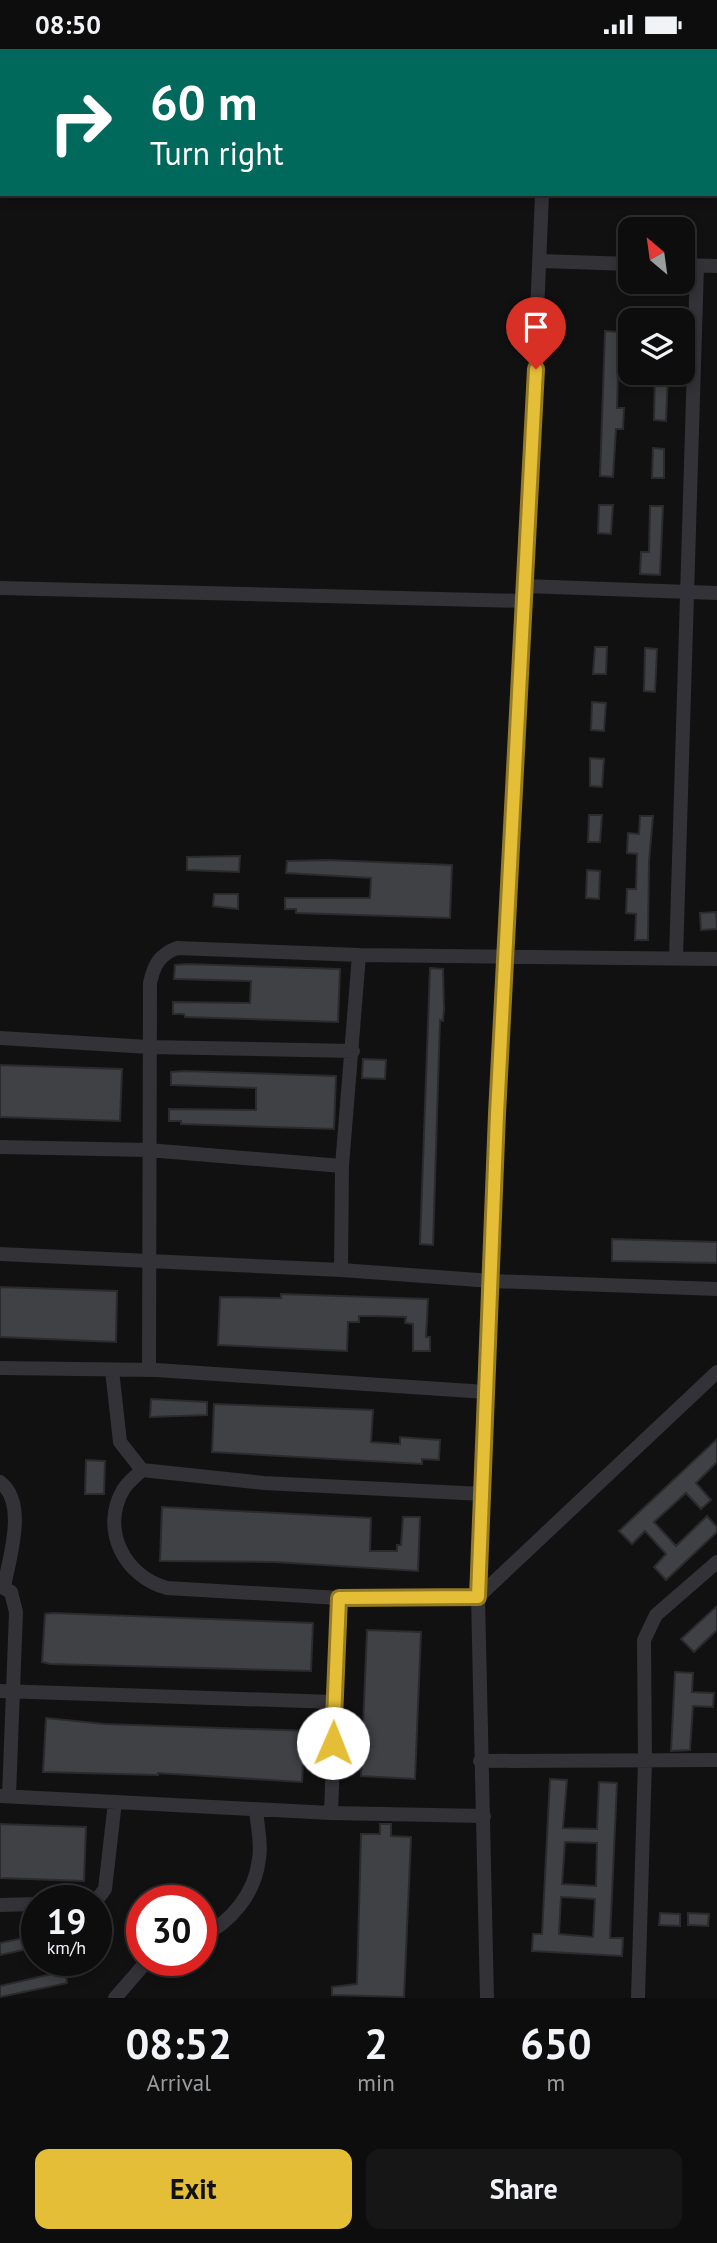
<!DOCTYPE html>
<html lang="en">
<head>
<meta charset="utf-8">
<style>
	body { margin:0; font-family:"PT Sans",sans-serif; background:#161617; color:#f1f3f6; height:100vh; display:flex; flex-direction:column; font-size:26px; white-space:nowrap }
	* { box-sizing:border-box; margin:0 }
	p { font-size:23px; color:#9a9c9e }
	.icon { flex:none; width:38px; height:38px; fill:none; stroke:currentColor; stroke-width:2; stroke-linecap:round; stroke-linejoin:round }
	.map { position:relative; height:1949px; overflow:hidden }
	.panel { display:flex; flex-direction:column; background:#0d0d0e; flex:1 }
	.panel>* { flex:none }
	.top-card { position:absolute; left:0px; top:0px; width:718px; height:147px; box-shadow:0 4px 10px #0003,0 0 0 2px #2d2d2e; background:#00695c; color:#fff; overflow:hidden }
	.needle { width:46px; rotate:331deg }
	.tools { position:absolute; left:618px; top:168px; display:grid; gap:14px }
	.tools a { display:grid; place-items:center; width:77px; height:77px; border-radius:14px; background:#0d0d0e; box-shadow:0 4px 10px #0003,0 0 0 2px #2d2d2e; font-size:35px }
	.speed { position:absolute; left:21px; top:1836px; display:flex; gap:14px; font-size:35px; font-weight:700; text-align:center }
	.speed>* { display:grid; place-content:center; width:91px; height:91px; border-radius:50%; background:#0d0d0e; box-shadow:0 4px 10px #0003,0 0 0 2px #2d2d2e; line-height:1 }
	.speed small { font-size:18px; font-weight:400 }
	.speed .limit { border:10px solid #d22; background:#fff; color:#111 }
	.pin { position:absolute; display:grid; place-items:center; width:60px; height:60px; color:#fff; margin:-72px -30px; border-radius:50% 50% 50% 0; rotate:-45deg; box-shadow:0 0 7px #0007 }
	.pin .icon { rotate:45deg }
	.me { position:absolute; width:77px; margin:-38px; rotate:1deg; stroke-linejoin:round; filter:drop-shadow(0 0 5px #0008) }
	.turn { display:flex; align-items:center; gap:24px; height:147px; padding:0 35px; font-size:32px }
	.turn .icon { width:91px; height:91px; stroke-width:2.5 }
	.turn b { display:block; font-size:49px; line-height:60px }
	.eta { display:flex; justify-content:space-evenly; align-items:center; height:119px; text-align:center }
	.eta b { font-size:42px; font-weight:600; line-height:49px }
	.primary-button { display:flex; gap:14px; margin-top:auto; padding:14px 35px }
	.primary-button a { flex:1; height:80px; border-radius:14px; background:#e5be37; color:#111; font-size:28px; font-weight:600; line-height:80px; text-align:center }
	.primary-button a+a { background:#161617; color:#f1f3f6 }
	.status { display:flex; justify-content:space-between; align-items:center; height:49px; padding:0 35px; background:#0d0d0e; direction:ltr }
	.status svg { height:19px; fill:currentColor }
	.map>svg:first-child { display:block }
	.building { fill:#404145; stroke:#2b2b2e; stroke-width:2; fill-rule:evenodd }
	.lines { fill:none; stroke-linecap:round; stroke-linejoin:round }
	.minor { stroke:#323237; stroke-width:14 }
	.route-casing { stroke:#957c24; stroke-width:18 }
	.route { stroke:#e5be37; stroke-width:12 }
</style>
</head>
<body>
<div class="status"><b>08:50</b><svg viewBox="0 0 49 12"><path d="M0 12V9h3v3zM5 12V6h3v6zM10 12V3h3v9zM15 12V0h3v12zM26 1h20v11H26zM47 4h2v5h-2z"/></svg></div>
<div class="map">
<svg width="717" height="1949" viewBox="0 0 717 1949">
	<rect width="100%" height="100%" fill="#111112"/>
	<!-- building -->
	<path class="building" d="M605 282 619 283 617 359H624L623 380H616L613 428 600 427Z
		M655 324H668L666 372 654 371Z
		M653 399 664 400V429H652Z
		M599 456H613L611 485 598 484Z
		M650 457H663L660 526 640 525 641 503H649Z
		M595 598H607L606 625H593Z
		M645 599 657 600 655 643 644 642Z
		M592 653 606 654 604 682 591 681Z
		M590 709 604 710 602 738 590 737Z
		M589 766H602L600 793H588Z
		M640 767H653L649 812 648 891H635L636 865 626 864 627 840H636L637 805 627 804 628 784 639 785Z
		M240 807 239 823 187 821V808Z
		M328 811 452 816 450 869 296 864V860H285V849H370L371 829 286 824 287 812Z
		M587 821 600 822 599 850 586 849Z
		M214 845H238V860L213 857Z
		M716 863 717 880 701 881 700 864Z
		M188 915 340 920 338 973 185 968 184 965H173V953L250 954 251 932 174 930 175 916Z
		M430 919 443 920 444 960 443 972 440 971 433 1196 420 1195Z
		M363 1010 386 1011 385 1030 362 1029Z
		M0 1016 122 1020 120 1072 0 1068Z
		M184 1022 336 1027 334 1080 181 1075V1072H169V1060L256 1061V1039L171 1036V1023Z
		M612 1190 717 1193V1214L612 1212Z
		M0 1238 117 1242 116 1293 0 1288Z
		M281 1245 428 1250 426 1288H430V1302H413V1275L405 1274 406 1268 371 1267H359V1273H348L347 1302 218 1296 220 1248 281 1249Z
		M151 1350 207 1353V1366L150 1368Z
		M214 1355 373 1361 371 1393 400 1395V1388L440 1391 439 1411 422 1410V1415L212 1403Z
		M717 1390V1413L696 1434 711 1451 701 1460 686 1444 654 1473 676 1497 707 1467 717 1478V1483L666 1531 654 1518 666 1505 645 1482 632 1495 619 1482Z
		M86 1411 105 1412 104 1445H85Z
		M162 1458 371 1469 370 1502H397V1496H401L403 1468H420L418 1522 274 1513 160 1512Z
		M717 1557V1581L694 1603 681 1590Z
		M53 1564 313 1574 311 1622 50 1615 42 1613 45 1565Z
		M367 1581 421 1583 415 1730 361 1727Z
		M675 1623 693 1624 692 1643 714 1644 713 1658 693 1657 690 1701 671 1702Z
		M46 1669 105 1675 311 1682V1697L304 1696 302 1733 158 1724V1726L43 1723Z
		M550 1730 567 1731 563 1779 597 1780 599 1733 617 1734 610 1889H623L622 1907 532 1902 533 1885H542ZM565 1793 597 1794 596 1837 562 1835ZM561 1848 595 1850 593 1888 559 1885Z
		M0 1775 86 1778 84 1832 0 1829Z
		M380 1775H391V1787L411 1788 404 1948 332 1946V1938L357 1935 361 1785H380Z
		M660 1864 680 1865V1877L659 1876Z
		M688 1864 709 1865 708 1877 688 1876Z
		M37 1886V1898L0 1906V1894Z
		M65 1922 67 1934 0 1948V1937Z"/>
	<g class="lines">
		<!-- minor -->
		<path class="minor" d="M545 2V0
			M541 212 630 215
			M682 216 717 217
			M525 537 717 544
			M0 539 525 552
			M359 906 717 910
			M676 909 697 217
			M0 989 149 998 353 1002
			M0 1098 148 1101 342 1117 341 1221
			M0 1205 341 1221 492 1232 717 1240
			M0 1319 156 1321 486 1343
			M112 1321 120 1393 142 1421 264 1434 483 1445
			M149 1321 150 934C154 916 159 906 177 899L359 906 342 1117
			M142 1421C136 1427 127 1434 123 1441 100 1481 125 1528 167 1539L339 1549 478 1548 717 1323
			M0 1433C28 1454 9 1509 4 1538
			M0 1537 11 1543 16 1563 9 1747
			M0 1642 334 1653
			M480 1712 717 1711
			M0 1747 331 1764 484 1767
			M331 1764 339 1549
			M96 1852 105 1840 115 1753
			M0 1856 37 1855
			M201 1888C231 1873 255 1845 259 1810 262 1795 257 1776 256 1760
			M115 1949 148 1911
			M487 1949 478 1548 497 1065 525 552 542 145
			M638 1949 645 1712 644 1591 656 1566 717 1513"/>
	</g>
	<g class="lines">
		<!-- route casing -->
		<g class="route-casing">
			<path id="route" d="M333 1694 339 1549 478 1548 497 1065 536 320"/>
		</g>
		<!-- route -->
		<use href="#route" class="route"/>
	</g>
</svg>
<div class="tools">
<a><svg class="needle" viewBox="-14 -14 28 28"><path d="M0-13l5 13h-10z" fill="#e53935"/><path d="M0 13l5-13h-10z" fill="#9a9c9e"/></svg></a>
<a><svg class="icon" aria-label="layers" viewBox="0 0 24 24"><path d="M12 4l9 5-9 5-9-5zM3 14l9 5 9-5"/></svg></a>
</div>
<div class="speed"><div>19<small>km/h</small></div><div class="limit">30</div></div>
<div class="pin" style="left:536px;top:320px;background:#d93025"><svg class="icon" aria-label="arrive" viewBox="0 0 24 24"><path d="M6 21V4h12l-3 4 3 4H6"/></svg></div>
<svg class="me" style="left:333px;top:1694px" viewBox="-20 -20 40 40"><circle r="19" fill="#fff"/><path d="M0-13L10 11 0 6-10 11z" fill="#e5be37"/></svg>
<div class="top-card">
<div class="turn"><svg class="icon" aria-label="right" viewBox="0 0 24 24"><path d="M7 20v-9h11M14 6l5 5-5 5"/></svg><div><b>60 m</b>Turn right</div></div>
</div>
</div>
<section class="panel">
<div class="eta">
<div><b>08:52</b><p>Arrival</p></div>
<div><b>2</b><p>min</p></div>
<div><b>650</b><p>m</p></div>
</div>
<div class="primary-button"><a>Exit</a><a>Share</a></div>
</section>
</body>
</html>
